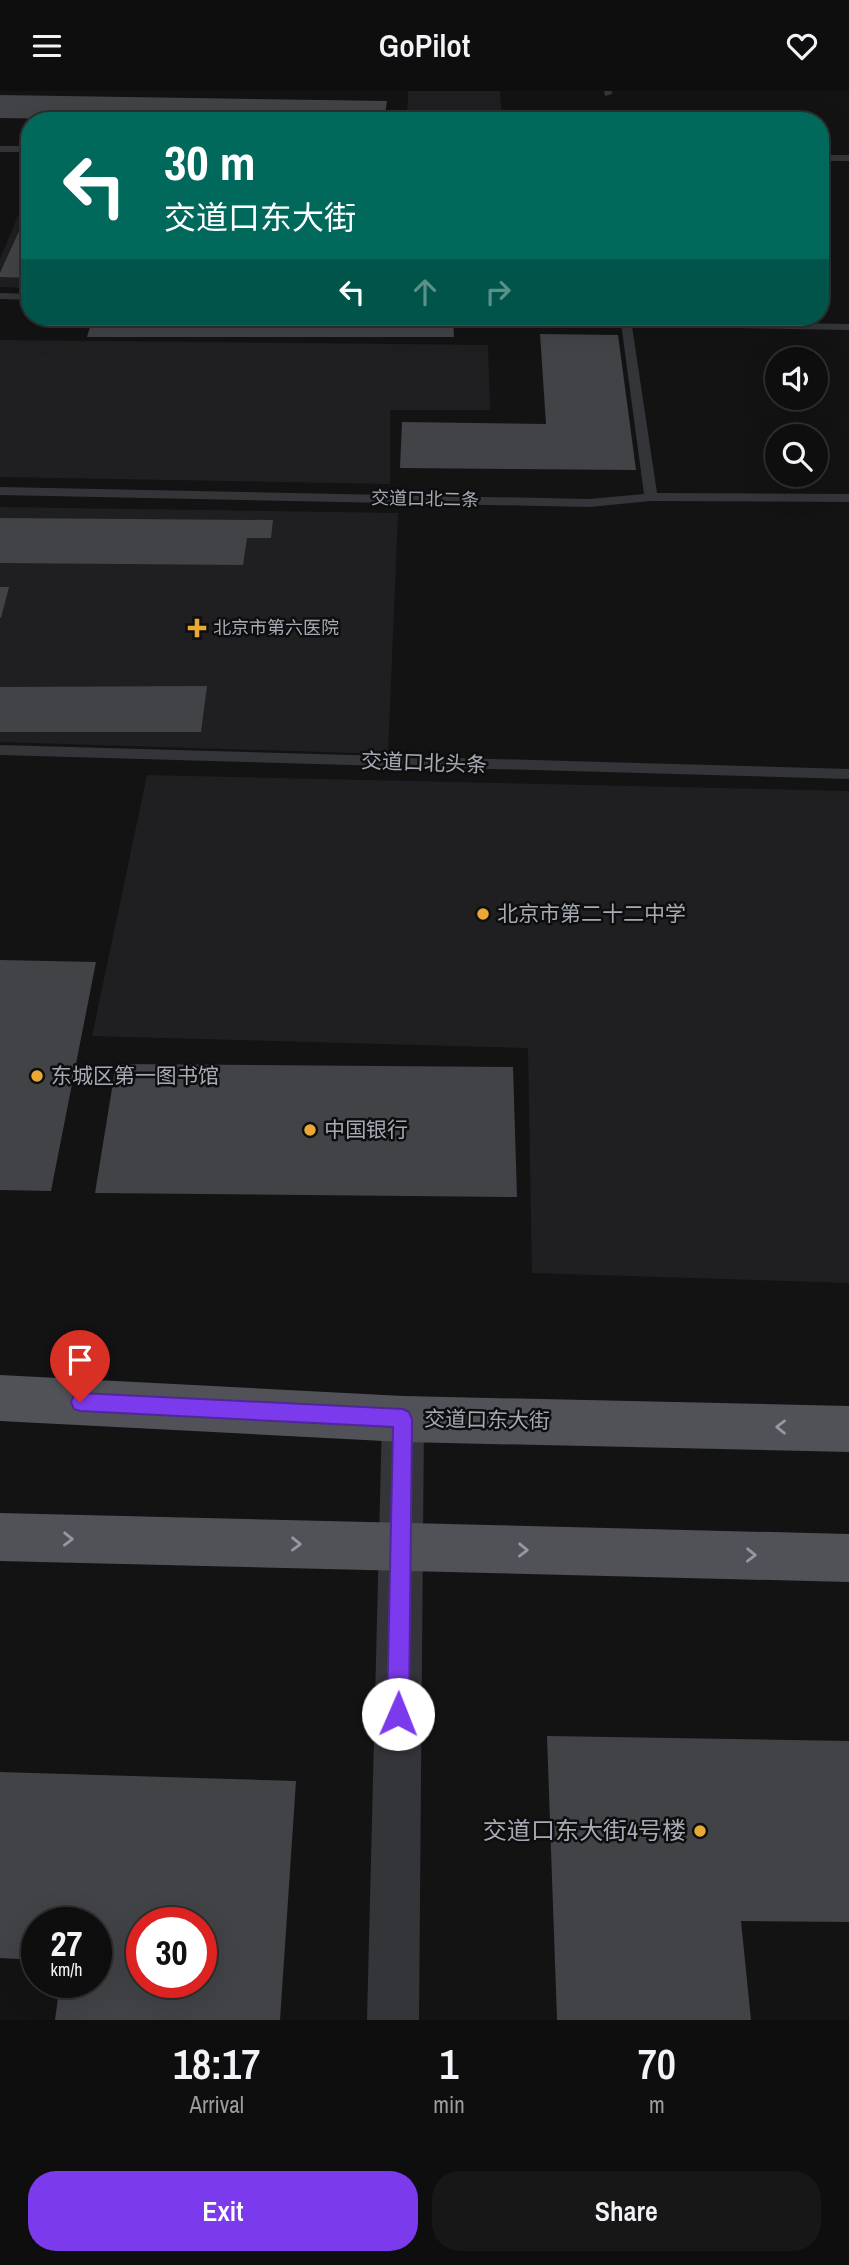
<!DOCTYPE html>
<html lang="en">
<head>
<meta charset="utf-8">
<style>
	body { margin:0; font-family:"Archivo Narrow","Noto Sans SC",sans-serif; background:#171718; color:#f1f3f6; height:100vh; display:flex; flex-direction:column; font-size:26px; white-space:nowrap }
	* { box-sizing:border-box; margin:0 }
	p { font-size:23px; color:#9b9c9e }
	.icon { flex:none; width:38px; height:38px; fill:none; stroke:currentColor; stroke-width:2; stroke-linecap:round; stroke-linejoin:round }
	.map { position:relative; height:1929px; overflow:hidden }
	.details { display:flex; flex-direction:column; background:#0e0e0f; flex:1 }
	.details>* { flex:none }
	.banner { position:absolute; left:21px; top:21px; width:808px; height:214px; border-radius:28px; box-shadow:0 7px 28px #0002,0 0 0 2px #2e2e2f; background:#00695c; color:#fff; overflow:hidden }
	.tools { position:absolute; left:765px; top:256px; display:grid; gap:14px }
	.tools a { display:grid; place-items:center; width:63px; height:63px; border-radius:50%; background:#0e0e0f; box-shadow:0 7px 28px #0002,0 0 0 2px #2e2e2f; font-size:35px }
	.speed { position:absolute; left:21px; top:1816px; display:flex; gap:14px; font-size:35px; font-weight:700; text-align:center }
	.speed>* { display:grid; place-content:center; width:91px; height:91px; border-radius:50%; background:#0e0e0f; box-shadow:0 7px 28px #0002,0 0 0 2px #2e2e2f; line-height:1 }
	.speed small { font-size:18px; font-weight:400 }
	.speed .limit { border:10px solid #d22; background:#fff; color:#111 }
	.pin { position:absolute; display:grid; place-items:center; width:60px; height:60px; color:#fff; margin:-72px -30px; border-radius:50% 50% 50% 0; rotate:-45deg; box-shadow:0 0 7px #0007 }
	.pin .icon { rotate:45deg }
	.me { position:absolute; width:77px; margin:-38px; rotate:1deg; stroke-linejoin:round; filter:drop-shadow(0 0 5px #0008) }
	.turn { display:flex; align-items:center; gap:24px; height:147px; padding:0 28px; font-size:32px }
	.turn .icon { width:91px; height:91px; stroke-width:2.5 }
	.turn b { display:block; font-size:49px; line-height:60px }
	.lanes { display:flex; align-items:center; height:66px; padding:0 28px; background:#0003; justify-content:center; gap:35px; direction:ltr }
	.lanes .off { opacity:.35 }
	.eta { display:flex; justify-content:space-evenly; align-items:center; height:119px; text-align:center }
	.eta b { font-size:42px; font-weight:600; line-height:49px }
	.cta { display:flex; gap:14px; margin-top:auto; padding:14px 28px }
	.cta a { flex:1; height:80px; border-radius:28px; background:#7c3aed; color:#fff; font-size:28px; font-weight:600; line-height:80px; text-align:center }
	.cta a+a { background:#171718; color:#f1f3f6 }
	header { display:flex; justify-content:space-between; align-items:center; height:91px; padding:0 28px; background:#0e0e0f; font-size:32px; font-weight:600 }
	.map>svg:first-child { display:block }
	.built { fill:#1f1f21 }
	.building { fill:#424347; fill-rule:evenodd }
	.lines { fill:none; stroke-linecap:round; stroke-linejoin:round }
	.service { fill:#343539; fill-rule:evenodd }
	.minor { fill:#343539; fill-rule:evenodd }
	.primary { fill:#505258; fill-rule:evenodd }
	.oneway { stroke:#9498a2 }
	.route { fill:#7c3aed; stroke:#51269a; stroke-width:2 }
	.poi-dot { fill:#eaa835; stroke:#0e0e0f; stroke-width:2.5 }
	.labels { text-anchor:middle; stroke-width:5; stroke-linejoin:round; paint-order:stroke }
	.far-street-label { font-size:18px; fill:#a5aab4; stroke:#0e0e0f }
	.far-poi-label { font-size:18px; fill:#a5aab4; stroke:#0e0e0f; text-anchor:start }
	.street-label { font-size:21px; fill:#a5aab4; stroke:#0e0e0f }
	.poi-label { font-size:21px; fill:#a5aab4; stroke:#0e0e0f; text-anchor:start }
	.near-poi-label { font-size:24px; fill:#a5aab4; stroke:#0e0e0f; text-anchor:end }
</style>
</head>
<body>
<header><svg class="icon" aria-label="menu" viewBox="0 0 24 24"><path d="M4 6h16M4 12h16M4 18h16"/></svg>GoPilot<svg class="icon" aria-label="heart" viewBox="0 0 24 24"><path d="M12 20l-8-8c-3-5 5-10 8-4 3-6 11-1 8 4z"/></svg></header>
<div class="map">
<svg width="849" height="1929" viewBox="0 0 849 1929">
	<rect width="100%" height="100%" fill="#131314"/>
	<!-- built -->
	<path class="built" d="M408 0H500L502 30H407Z
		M30 96V197L0 196V168Z
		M0 249 488 254 490 319H390V393L0 386Z
		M0 416 398 422 388 663 0 651Z
		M147 684 849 700V1192L532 1182 528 957 92 945Z"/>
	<!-- building -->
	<path class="building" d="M0 4 387 10 384 30H199L0 27Z
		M30 116V187L0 186V182Z
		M93 226H453L454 246H87Z
		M540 243 618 244 636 379 400 377 402 331 546 333Z
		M0 427 273 429 271 447H247L243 474 0 472Z
		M0 496H9L1 527 0 526Z
		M207 595 201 641H0V596Z
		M0 869 96 871 51 1100 0 1099Z
		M116 973 513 976 517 1106 95 1102Z
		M547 1645 849 1650V1831L741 1830 751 1929H557Z
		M0 1681 296 1690 280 1929H55L60 1892H96V1832H37V1869L0 1867ZM142 1832H201V1892H142Z"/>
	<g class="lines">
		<!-- service -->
		<path class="service" d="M604 0H612V3L605 5Z
			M0 55H30V61H0Z
			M821 64H849V70H821Z
			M0 202 30 203V209L0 208Z
			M616 226H627L629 229 849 233V239L632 235 657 402 849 403V411L651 410 589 416 0 404V396L589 408 644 403 621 232Z
			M0 654 849 678V688L0 664Z"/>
		<!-- minor -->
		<path class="minor" d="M403 1307 418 1313 424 1328 419 1929H367L382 1328 388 1313Z"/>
		<!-- primary -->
		<path class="primary" d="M0 1284 403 1305 849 1315V1361L403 1351 0 1330Z
			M0 1422 849 1443V1491L0 1470Z"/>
	</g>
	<!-- one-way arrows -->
	<defs><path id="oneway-chevron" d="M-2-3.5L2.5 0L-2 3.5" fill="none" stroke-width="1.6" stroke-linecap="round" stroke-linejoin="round" transform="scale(1.75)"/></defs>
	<g class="oneway">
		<use href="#oneway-chevron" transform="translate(781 1336) rotate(-179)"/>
		<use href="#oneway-chevron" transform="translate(68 1448) rotate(1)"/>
		<use href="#oneway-chevron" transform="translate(296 1453) rotate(1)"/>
		<use href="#oneway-chevron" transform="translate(523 1459) rotate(1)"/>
		<use href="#oneway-chevron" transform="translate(751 1464) rotate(1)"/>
	</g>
	<!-- route -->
	<path class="route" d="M80 1302 403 1318 409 1321 412 1328 409 1623 405 1630 398 1633 390 1630 387 1623 393 1336 80 1320 74 1318 71 1311 74 1304Z"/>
	<!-- markers -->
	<g class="poi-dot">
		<path d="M193.5 526.5h7v7h7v7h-7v7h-7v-7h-7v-7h7z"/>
		<circle cx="483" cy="823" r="7"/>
		<circle cx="37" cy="985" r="7"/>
		<circle cx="310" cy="1039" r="7"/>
		<circle cx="700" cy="1740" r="7"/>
	</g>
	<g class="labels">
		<!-- far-street labels -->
		<g class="far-street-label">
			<text transform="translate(425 408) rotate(1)" y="6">交道口北二条</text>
		</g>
		<!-- far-poi labels -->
		<g class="far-poi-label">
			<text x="213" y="543">北京市第六医院</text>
		</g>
		<!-- street labels -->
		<g class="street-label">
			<text transform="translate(424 672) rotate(2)" y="7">交道口北头条</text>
			<text transform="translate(487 1329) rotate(1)" y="7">交道口东大街</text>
		</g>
		<!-- poi labels -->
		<g class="poi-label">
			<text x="497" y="830">北京市第二十二中学</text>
			<text x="51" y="992">东城区第一图书馆</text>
			<text x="324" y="1046">中国银行</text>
		</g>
		<!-- near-poi labels -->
		<g class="near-poi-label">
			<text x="686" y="1748">交道口东大街4号楼</text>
		</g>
	</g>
</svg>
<div class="tools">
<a><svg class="icon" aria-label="sound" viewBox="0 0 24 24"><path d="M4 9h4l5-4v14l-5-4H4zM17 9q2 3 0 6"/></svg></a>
<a><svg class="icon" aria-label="search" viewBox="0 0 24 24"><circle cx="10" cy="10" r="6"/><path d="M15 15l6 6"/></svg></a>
</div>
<div class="speed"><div>27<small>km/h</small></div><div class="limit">30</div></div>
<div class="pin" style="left:80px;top:1311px;background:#d93025"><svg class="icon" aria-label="arrive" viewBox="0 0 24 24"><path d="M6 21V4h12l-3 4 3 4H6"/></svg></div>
<svg class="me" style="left:398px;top:1623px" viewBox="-20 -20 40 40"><circle r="19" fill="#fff"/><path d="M0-13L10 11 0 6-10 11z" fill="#7c3aed"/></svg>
<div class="banner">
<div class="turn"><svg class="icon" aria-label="left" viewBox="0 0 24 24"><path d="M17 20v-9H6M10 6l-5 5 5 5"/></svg><div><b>30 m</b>交道口东大街</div></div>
<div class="lanes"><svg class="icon" aria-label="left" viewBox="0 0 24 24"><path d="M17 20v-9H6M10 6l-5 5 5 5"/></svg><svg class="icon off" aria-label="ahead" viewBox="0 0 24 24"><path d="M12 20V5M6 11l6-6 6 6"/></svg><svg class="icon off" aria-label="right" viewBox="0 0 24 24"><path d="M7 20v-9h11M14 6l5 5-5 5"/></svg></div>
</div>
</div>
<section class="details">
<div class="eta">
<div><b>18:17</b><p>Arrival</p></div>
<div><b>1</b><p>min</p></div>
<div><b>70</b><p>m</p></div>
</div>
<div class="cta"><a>Exit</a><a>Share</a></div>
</section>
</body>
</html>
